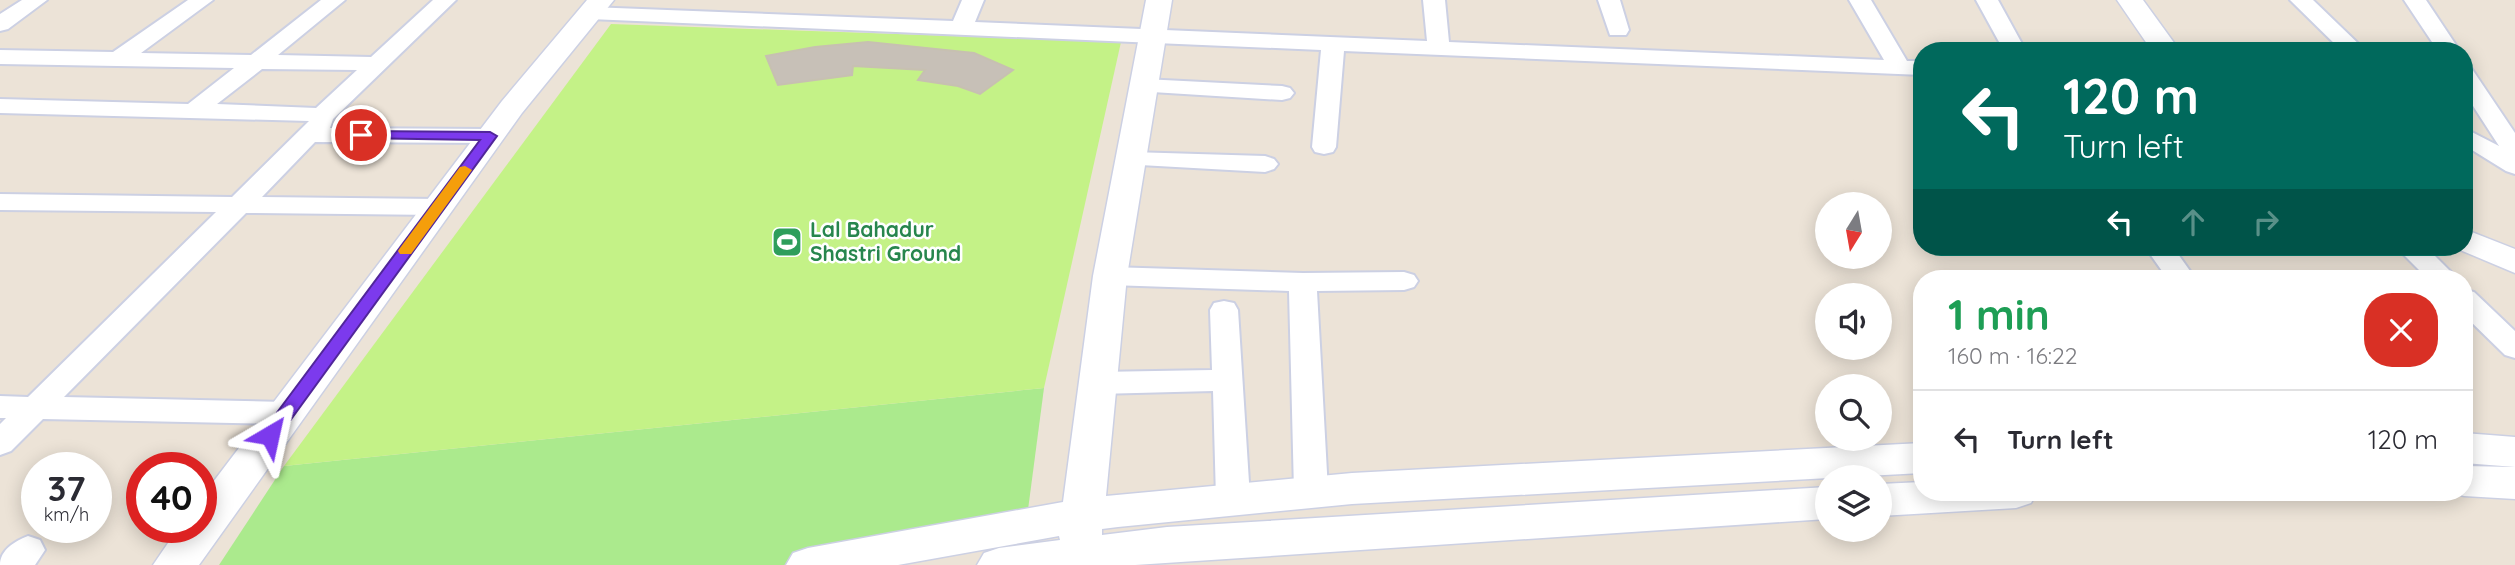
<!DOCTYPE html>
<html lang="en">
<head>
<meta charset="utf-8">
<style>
	body { margin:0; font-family:Quicksand,sans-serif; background:#f7f7f7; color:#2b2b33; height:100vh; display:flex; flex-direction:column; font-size:26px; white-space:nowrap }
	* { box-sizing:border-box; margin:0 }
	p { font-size:23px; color:#7c7c81 }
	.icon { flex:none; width:38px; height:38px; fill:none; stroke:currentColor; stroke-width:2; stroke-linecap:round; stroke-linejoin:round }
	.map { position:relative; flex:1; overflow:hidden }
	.panel { position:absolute; left:1913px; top:270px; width:560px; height:231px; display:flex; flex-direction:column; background:#fff; border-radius:28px; box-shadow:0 4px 18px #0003 }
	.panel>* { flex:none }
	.guide { position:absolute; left:1913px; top:42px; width:560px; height:214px; border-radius:28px; box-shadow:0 4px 18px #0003; background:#00695c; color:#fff; overflow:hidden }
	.needle { width:46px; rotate:191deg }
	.fabs { position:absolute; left:1815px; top:192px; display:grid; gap:14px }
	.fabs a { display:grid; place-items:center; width:77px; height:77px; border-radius:50%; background:#fff; box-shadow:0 4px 18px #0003; font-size:35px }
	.speed { position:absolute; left:21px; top:452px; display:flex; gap:14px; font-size:35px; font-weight:700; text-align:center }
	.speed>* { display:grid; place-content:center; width:91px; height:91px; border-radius:50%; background:#fff; box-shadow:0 4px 18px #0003; line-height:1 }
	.speed small { font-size:18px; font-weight:400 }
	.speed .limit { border:10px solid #d22; background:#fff; color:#111 }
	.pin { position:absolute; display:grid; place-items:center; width:60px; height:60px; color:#fff; margin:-30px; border:4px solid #fff; border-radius:50%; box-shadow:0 2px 7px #0007 }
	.me { position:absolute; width:77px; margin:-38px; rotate:36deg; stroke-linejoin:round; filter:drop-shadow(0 0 5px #0008) }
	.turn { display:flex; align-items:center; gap:24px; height:147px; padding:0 35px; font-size:32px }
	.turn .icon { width:91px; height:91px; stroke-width:2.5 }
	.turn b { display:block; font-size:49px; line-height:60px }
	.lanes { display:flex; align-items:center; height:66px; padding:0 35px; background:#0003; justify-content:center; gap:35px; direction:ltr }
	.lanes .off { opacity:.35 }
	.round { display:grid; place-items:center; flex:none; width:74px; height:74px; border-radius:28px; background:#f7f7f7 }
	.overview { display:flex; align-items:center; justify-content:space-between; height:119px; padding:0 35px }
	h1 { font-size:42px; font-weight:700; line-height:52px; color:#1e9e55 }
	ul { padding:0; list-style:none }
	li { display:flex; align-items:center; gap:21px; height:98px; padding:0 35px; border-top:2px solid #e1e1e2 }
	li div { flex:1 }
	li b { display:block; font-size:26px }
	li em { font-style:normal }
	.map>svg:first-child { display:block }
	.green { fill:#abea8d }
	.pitch { fill:#c4f287 }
	.building { fill:#c7c0b7; stroke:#c7c0b1; stroke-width:2 }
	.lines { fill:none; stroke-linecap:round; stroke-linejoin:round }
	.minor-casing { stroke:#ccd0e3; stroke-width:4 }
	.tertiary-casing { stroke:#ccd0e3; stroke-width:3 }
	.minor { fill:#fff; fill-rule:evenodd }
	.tertiary { fill:#fff; fill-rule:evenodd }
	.route { fill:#7c3aed; stroke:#51269a; stroke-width:2 }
	.slow { fill:#f59e0b }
	.labels { text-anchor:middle; stroke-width:5; stroke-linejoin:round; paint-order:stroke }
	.leisure-label { font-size:21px; font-weight:bold; fill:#27864d; stroke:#fff; text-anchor:start }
</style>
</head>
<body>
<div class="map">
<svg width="2515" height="565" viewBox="0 0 2515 565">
	<rect width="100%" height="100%" fill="#ece3d7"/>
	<!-- green -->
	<path class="green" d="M1044 388 1026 525 847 565H219L284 466Z"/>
	<!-- pitch -->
	<path class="pitch" d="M611 24 1121 42 1044 388 284 466Z"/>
	<!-- building -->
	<path class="building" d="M868 42 974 53 1013 70 980 94 958 86 918 80 925 70 853 66 852 75 778 85 766 56 815 47Z"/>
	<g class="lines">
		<!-- minor casing -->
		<g class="minor-casing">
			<path id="minor" d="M22 0H47L8 29 0 31V14Z
				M188 0H213L141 53 251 55 321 0H345L278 55 371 57 433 0H456L333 119 330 128 490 129 499 131 502 136 499 141 490 143 315 142 262 197 438 199 447 201 451 207 447 213 438 215 246 213 64 397 286 402 297 405 302 413 297 421 286 424 43 419 11 451 0 455V424L6 418H0V396L28 397 216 212 0 210V194L232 197 309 121 0 113V99L188 104 234 68 0 64V50L113 52ZM262 69 357 70 316 108 217 104Z
				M962 0H984L975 22 1427 41 1423 0H1445L1449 42 1884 60 1849 0H1871L1907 61H1922V75L1344 51 1336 147 1333 152 1324 154 1315 152 1312 147 1321 50 590 19 582 18 579 13 582 8 590 7 953 21Z
				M1598 0H1620L1629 30 1626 35H1610Z
				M1976 0H1998L2026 51H2004Z
				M2290 0H2313L2366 51H2342Z
				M2404 0H2426L2460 51H2438Z
				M2464 67 2472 69 2515 133V174L2506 171 2464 145V128L2499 146 2464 92Z
				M1144 79 1282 86 1290 88 1294 93 1290 98 1282 100 1136 91 1132 86 1136 81Z
				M1131 152 1265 156 1274 159 1278 164 1274 169 1265 172 1122 164 1119 159 1122 154Z
				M2145 247H2173L2195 278H2167Z
				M2396 247H2426L2457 278H2427Z
				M1110 267 1303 273 1404 272 1414 275 1418 281 1414 287 1404 290 1317 291 1328 491 1323 500 1311 504 1299 500 1294 491 1289 291 1110 285 1100 282 1096 276 1100 270Z
				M2464 290 2474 292 2515 331V358L2505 355 2464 315Z
				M1224 301 1234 303 1238 310 1250 498 1245 507 1233 511 1221 507 1216 498 1213 391 1098 394 1087 391 1083 383 1087 375 1098 372 1212 370 1210 310 1214 303Z
				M28 536 40 540 45 550 35 565H0C0 550 15 541 28 536Z"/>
		</g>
		<!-- tertiary casing -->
		<g class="tertiary-casing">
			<path id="tertiary" d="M587 0H614L522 113 199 565H153L179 527H201V498L502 101Z
				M1146 0H1172L1127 276 1106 496 1352 473 1922 443V473L1352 504 1118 527 1102 529V535L1167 527 1827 487V519L1135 565H977L984 553 999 548 1060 540 1059 536 898 565H786L793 553 808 548 1063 502 1093 276Z
				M2117 0H2143L2180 51H2152Z
				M2464 229 2515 249V273L2453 247H2464Z
				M2464 433 2515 437V467L2464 463Z
				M2464 466 2515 467V499L2464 496 2449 492H2464Z
				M1922 482V492H2037L2031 503 2016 508 1880 516V484Z"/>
		</g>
		<!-- minor -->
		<use href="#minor" class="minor"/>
		<!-- tertiary -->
		<use href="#tertiary" class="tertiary"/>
	</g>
	<!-- route -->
	<path class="route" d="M361 131 490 132 497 136 276 440H264L261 435 264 430 480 140 356 138 354 135Z"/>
	<!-- slow -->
	<path class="slow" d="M465 166 472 170 411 254H400L398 251 400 248 460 167Z"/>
	<!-- icons -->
	<defs>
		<g id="stadium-square" transform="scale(1.575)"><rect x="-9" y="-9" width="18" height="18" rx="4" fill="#2e9e5b" stroke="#fff"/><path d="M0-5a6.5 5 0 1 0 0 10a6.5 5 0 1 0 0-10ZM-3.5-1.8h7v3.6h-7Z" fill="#fff"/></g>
	</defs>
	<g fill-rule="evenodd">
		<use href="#stadium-square" x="787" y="242"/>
	</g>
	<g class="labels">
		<!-- leisure labels -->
		<g class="leisure-label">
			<text x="810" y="237">Lal Bahadur<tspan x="810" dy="24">Shastri Ground</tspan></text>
		</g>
	</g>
</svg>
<div class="fabs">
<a><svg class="needle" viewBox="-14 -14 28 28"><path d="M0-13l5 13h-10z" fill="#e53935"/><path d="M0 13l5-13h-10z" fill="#7c7c81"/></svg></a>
<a><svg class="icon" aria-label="sound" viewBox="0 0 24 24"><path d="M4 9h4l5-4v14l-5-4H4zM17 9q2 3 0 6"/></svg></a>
<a><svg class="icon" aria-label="search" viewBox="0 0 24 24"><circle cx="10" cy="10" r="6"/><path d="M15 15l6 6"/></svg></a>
<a><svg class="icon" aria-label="layers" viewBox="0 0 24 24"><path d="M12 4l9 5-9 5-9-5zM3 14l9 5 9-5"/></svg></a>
</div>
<div class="speed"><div>37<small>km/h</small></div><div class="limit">40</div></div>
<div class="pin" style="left:361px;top:135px;background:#d93025"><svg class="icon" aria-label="arrive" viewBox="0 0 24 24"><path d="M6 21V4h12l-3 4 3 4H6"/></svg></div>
<svg class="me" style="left:270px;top:435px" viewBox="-20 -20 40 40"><path d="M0-17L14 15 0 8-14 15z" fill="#7c3aed" stroke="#fff" stroke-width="4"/></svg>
<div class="guide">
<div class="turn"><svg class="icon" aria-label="left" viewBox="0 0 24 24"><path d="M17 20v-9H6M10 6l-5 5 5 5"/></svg><div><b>120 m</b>Turn left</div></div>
<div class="lanes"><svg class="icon" aria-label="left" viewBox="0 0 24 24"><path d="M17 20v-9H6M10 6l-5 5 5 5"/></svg><svg class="icon off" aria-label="ahead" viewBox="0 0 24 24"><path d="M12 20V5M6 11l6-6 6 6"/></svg><svg class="icon off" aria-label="right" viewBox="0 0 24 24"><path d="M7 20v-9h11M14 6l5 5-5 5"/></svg></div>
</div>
<section class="panel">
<div class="overview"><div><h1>1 min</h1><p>160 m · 16:22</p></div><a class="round" style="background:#d93025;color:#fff"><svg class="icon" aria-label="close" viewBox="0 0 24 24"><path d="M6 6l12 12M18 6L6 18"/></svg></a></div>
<ul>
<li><svg class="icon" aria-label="left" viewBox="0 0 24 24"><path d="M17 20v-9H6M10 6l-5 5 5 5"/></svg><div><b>Turn left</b></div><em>120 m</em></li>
</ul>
</section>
</div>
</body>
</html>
